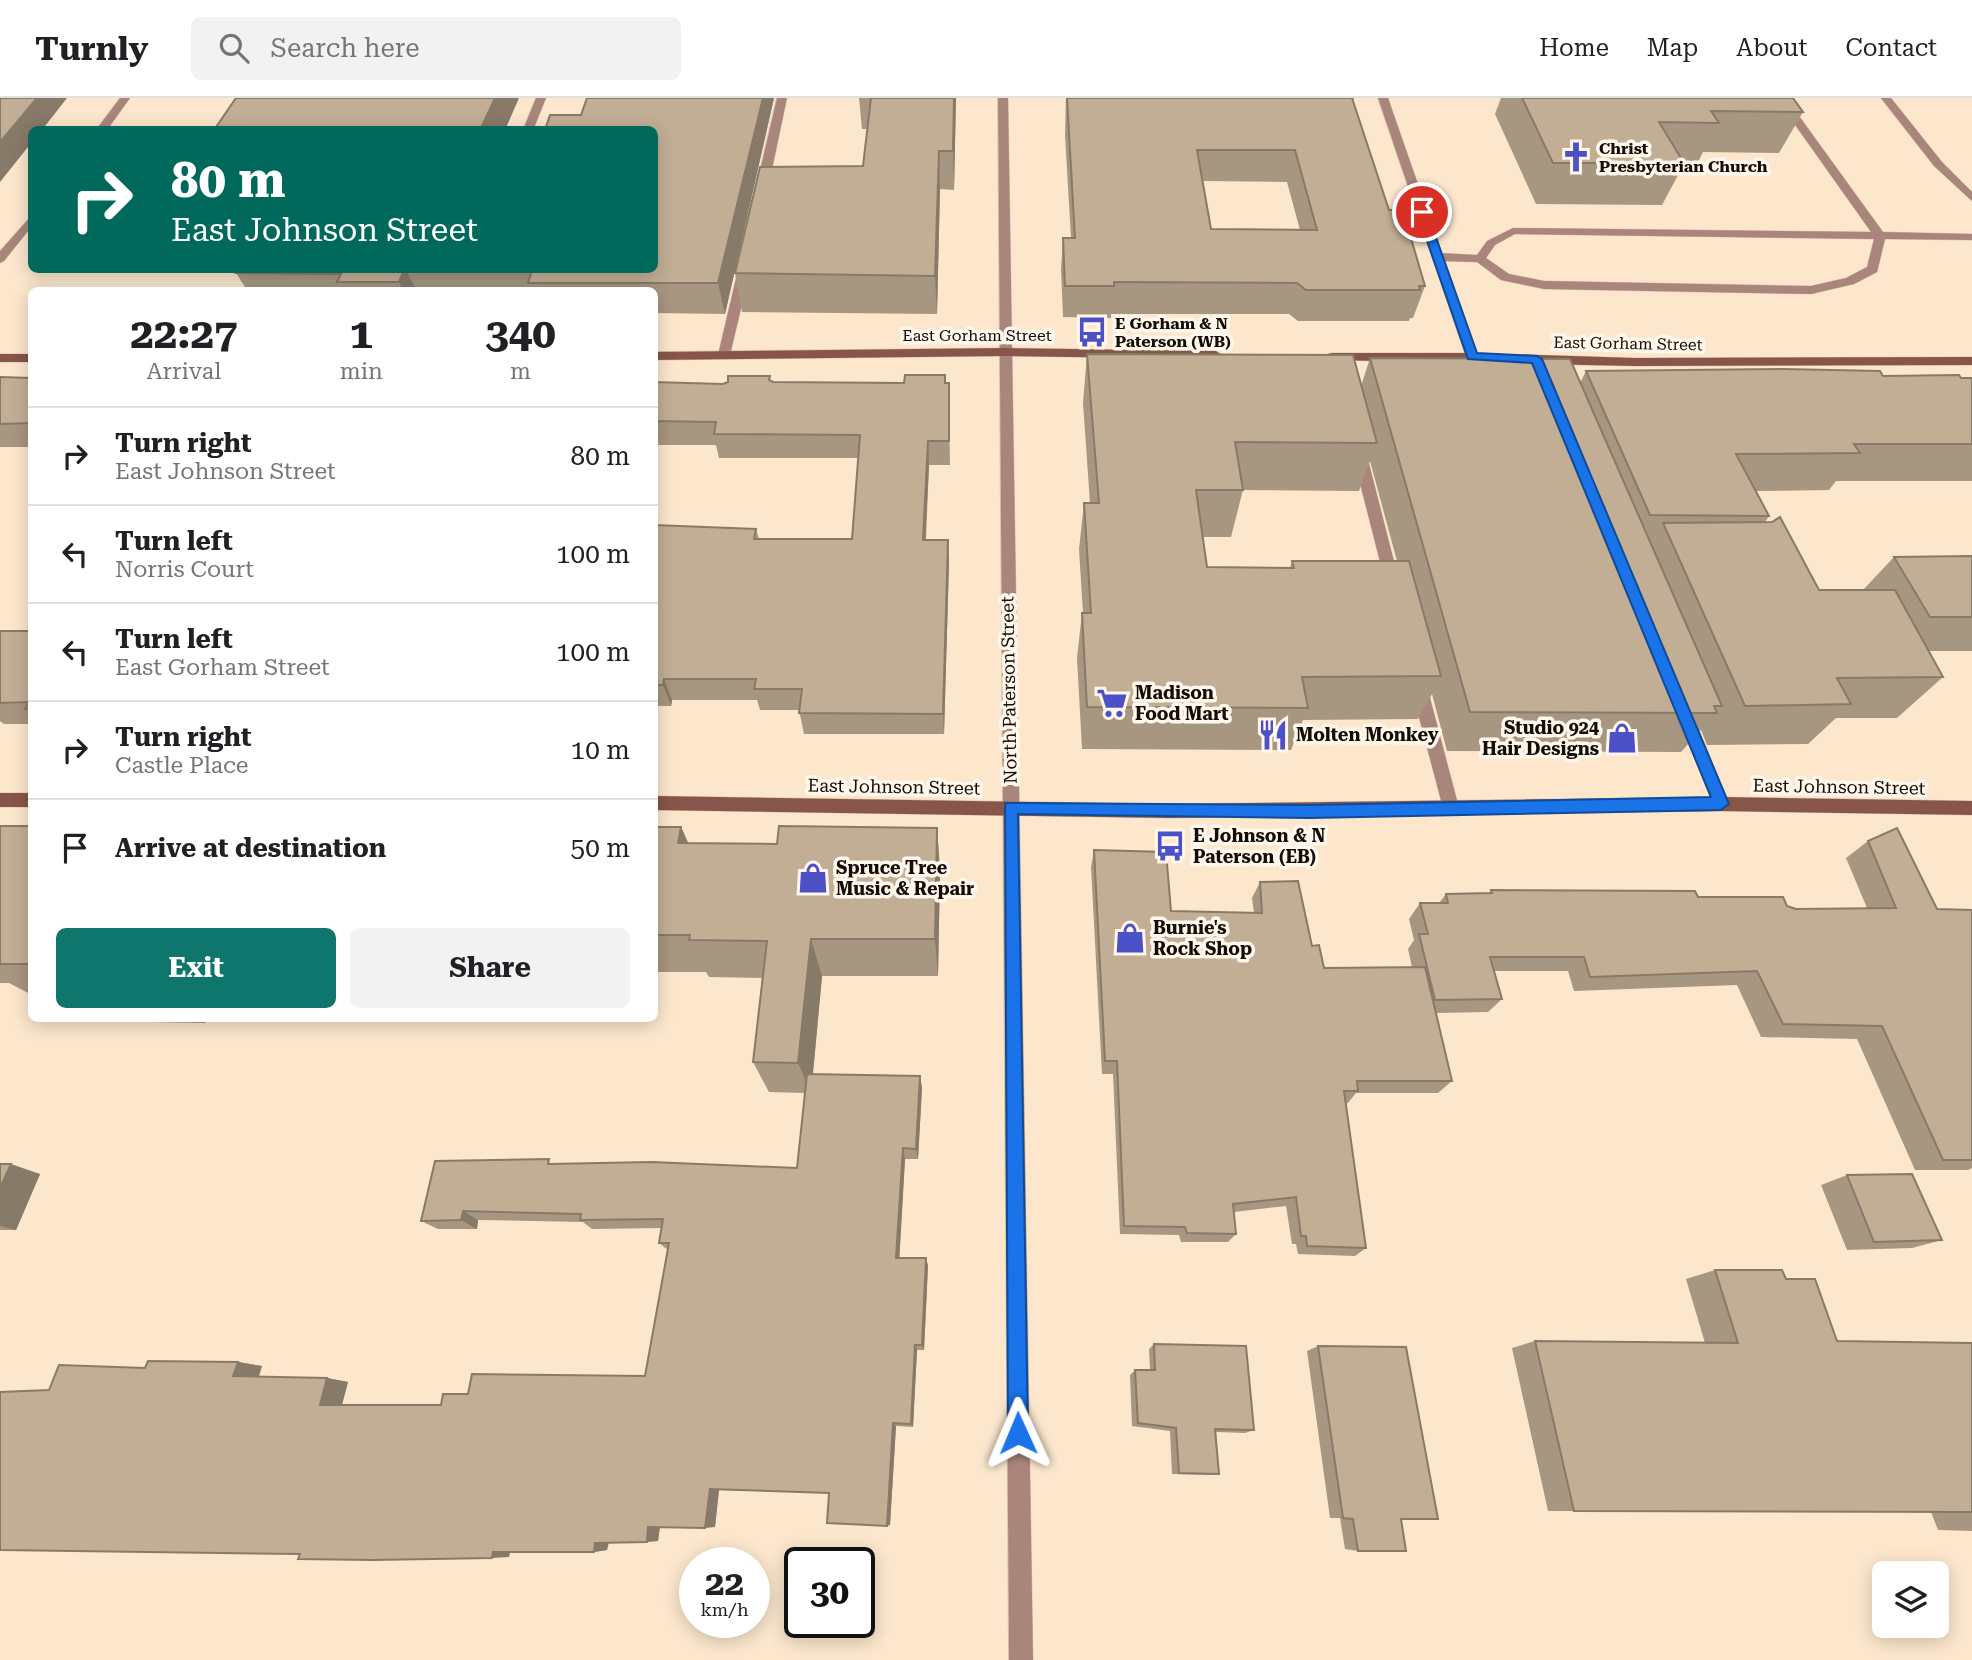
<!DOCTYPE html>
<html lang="en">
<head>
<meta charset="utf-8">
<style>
	body { margin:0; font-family:"Roboto Serif",serif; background:#f2f2f2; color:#202124; height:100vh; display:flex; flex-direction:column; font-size:26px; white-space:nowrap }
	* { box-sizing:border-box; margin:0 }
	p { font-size:23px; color:#757577 }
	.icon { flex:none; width:38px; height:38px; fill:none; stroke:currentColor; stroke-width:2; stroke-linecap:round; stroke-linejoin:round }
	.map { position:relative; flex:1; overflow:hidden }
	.details { position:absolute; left:28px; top:189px; width:630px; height:735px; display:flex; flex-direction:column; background:#fff; border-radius:10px; box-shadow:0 4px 18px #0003 }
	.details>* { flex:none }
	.top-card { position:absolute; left:28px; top:28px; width:630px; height:147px; border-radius:10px; box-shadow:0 4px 18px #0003; background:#00695c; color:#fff; overflow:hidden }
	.buttons { position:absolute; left:1872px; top:1463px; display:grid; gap:14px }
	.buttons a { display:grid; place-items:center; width:77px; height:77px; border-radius:10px; background:#fff; box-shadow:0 4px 18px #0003; font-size:35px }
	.speed { position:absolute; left:679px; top:1449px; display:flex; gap:14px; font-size:35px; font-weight:700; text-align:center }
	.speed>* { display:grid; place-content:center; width:91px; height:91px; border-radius:50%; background:#fff; box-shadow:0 4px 18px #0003; line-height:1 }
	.speed small { font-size:18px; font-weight:400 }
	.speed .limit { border:4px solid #111; border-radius:10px; background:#fff; color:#111 }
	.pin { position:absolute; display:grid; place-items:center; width:60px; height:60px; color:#fff; margin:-30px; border:4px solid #fff; border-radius:50%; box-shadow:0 2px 7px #0007 }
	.me { position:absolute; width:77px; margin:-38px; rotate:359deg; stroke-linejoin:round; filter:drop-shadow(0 0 5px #0008) }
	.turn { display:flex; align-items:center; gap:24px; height:147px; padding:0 28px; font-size:32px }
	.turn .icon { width:91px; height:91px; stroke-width:2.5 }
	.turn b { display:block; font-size:49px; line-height:60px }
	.eta { display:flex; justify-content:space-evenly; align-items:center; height:119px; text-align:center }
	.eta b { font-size:42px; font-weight:700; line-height:49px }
	.button { display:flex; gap:14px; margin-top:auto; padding:14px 28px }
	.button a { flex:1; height:80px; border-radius:10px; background:#0f766e; color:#fff; font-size:28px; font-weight:700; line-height:80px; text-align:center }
	.button a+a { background:#f2f2f2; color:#202124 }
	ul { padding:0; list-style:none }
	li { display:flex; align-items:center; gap:21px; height:98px; padding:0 28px; border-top:2px solid #e0e0e0 }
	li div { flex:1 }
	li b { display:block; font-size:26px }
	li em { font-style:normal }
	header { display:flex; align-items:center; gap:42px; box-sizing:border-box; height:98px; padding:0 35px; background:#fff; border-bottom:2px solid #e0e0e0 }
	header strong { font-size:33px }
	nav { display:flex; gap:38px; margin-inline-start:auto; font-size:24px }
	.search { width:490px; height:63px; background:#f2f2f2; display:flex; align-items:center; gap:18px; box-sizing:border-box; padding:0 24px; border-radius:10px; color:#757577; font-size:26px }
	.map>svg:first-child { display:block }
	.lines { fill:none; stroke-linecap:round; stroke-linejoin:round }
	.lane-casing { stroke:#d7c4ad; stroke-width:1 }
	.street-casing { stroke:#d7c4ad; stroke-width:1 }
	.secondary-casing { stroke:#d7c4ad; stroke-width:1 }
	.lane { fill:#a9857c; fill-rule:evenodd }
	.street { fill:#a9857c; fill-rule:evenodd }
	.secondary { fill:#875549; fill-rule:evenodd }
	.wall { fill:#a79680; fill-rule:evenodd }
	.shaded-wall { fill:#887a68 }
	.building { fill:#c2ae95; stroke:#887a68; stroke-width:2; fill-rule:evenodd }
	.route { fill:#1a73e8; stroke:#114b97; stroke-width:2 }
	.labels { text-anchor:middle; stroke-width:7; stroke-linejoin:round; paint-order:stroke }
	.far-poi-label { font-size:16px; font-weight:bold; fill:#140d05; stroke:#fff6ec; text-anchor:start }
	.far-street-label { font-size:16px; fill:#140d05; stroke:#fff6ec }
	.street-label { font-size:18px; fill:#140d05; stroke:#fff6ec }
	.poi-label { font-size:18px; font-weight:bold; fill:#140d05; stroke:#fff6ec; text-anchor:start }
</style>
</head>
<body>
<header>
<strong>Turnly</strong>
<div class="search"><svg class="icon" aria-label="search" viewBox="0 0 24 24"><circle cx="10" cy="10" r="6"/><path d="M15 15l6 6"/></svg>Search here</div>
<nav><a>Home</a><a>Map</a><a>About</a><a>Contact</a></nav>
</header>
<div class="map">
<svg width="1972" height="1562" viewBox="0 0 1972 1562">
	<rect width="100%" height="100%" fill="#fce7cd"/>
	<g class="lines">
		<!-- lane casing -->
		<g class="lane-casing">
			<path id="lane" d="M1776 0H1786L1883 134 1972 136V142L1885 141 1877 174 1854 186 1811 196 1544 191 1501 182 1477 164 1438 163 1432 159 1438 155 1477 157 1487 143 1513 130 1871 134ZM1515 136 1874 141 1867 169 1846 180 1811 188 1544 183 1509 176 1486 160 1495 147Z
				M1359 349 1366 354 1400 487 1393 492 1386 487 1352 354Z
				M1418 579 1426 585 1459 710 1457 715H1445L1443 710 1410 585Z"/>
		</g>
		<!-- street casing -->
		<g class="street-casing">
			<path id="street" d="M120 0H130L107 32H96Z
				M536 0H546L533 32H523Z
				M777 0H787L768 90 762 93 756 90Z
				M998 0H1008L1033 1562H1009Z
				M1378 0H1388L1478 259 1476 262H1468L1466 259Z
				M1881 0H1891L1942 64 1972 94V103L1934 68Z
				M32 117V128L4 163 0 165V153Z
				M744 168 750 172 730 257 724 261 718 257 738 172Z
				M1686 614 1694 620 1729 706 1727 711H1715L1713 706 1678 620Z"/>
		</g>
		<!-- secondary casing -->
		<g class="secondary-casing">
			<path id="secondary" d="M1005 250 1216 253 1222 257 1216 261 1005 258 654 262V254Z
				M1332 255H1472L1635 260 1972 259V267L1635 268 1328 262V256Z
				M0 256H32V264H0Z
				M0 695H32V709H0Z
				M654 698 1168 706 1721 699 1972 703V717L1721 713 1168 720 654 712Z"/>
		</g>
		<!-- lane -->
		<use href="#lane" class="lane"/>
		<!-- street -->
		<use href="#street" class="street"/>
		<!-- secondary -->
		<use href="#secondary" class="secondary"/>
	</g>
	<!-- wall -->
	<path class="wall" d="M587 0H774L725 216 654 215V192H247L236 175 238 172H654L581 17Z
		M859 0H956L954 92 940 91 937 216 742 214 735 175 863 68 867 31H862Z
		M1066 0H1354L1353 5 1389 112 1399 129 1425 188 1413 220H1410L1409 223H1298L1289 216H1111V220L1063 219 1061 171 1063 140H1071L1065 37ZM1203 83 1287 84 1300 132 1211 131Z
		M1501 0H1793L1803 14 1779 55 1703 54 1697 66H1684L1662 107 1536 106 1495 16Z
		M1087 256 1361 288 1370 260 1580 285 1586 273 1972 280V383H1836L1829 392 1756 393 1769 418 1765 424 1819 492H1863L1894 459 1972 458V553H1929L1943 579 1897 620H1836L1808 646 1707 647 1701 632 1681 654 1447 653 1432 596 1418 621 1303 622 1291 652 1082 651 1077 560 1082 515H1083L1079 451 1084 405H1090L1083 305ZM1370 363 1397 463H1292L1290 470 1207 469 1203 439H1231L1243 392 1359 393Z
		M0 279 32 280V349H0Z
		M771 283 773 284 946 285 949 308 950 367H929L926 442H948L949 465 944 636H804L799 612H760L757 602H672L671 608H654V427L756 431 759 441H852L859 360H719L716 347H654V284L723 286Z
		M0 533H32V626H4L0 623Z
		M0 728H32V897L9 885H0Z
		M654 729H681L688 745 777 746 937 730 940 772 938 878H822L813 976 920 978 922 990 918 1061H905L899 1160H926L928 1168 924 1252H917L913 1329 896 1328 890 1427 829 1395 719 1392 715 1429H660L658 1443 608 1445 607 1452 594 1454H510L509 1459 300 1456 49 1292 145 1270 238 1264 262 1268 259 1279 327 1280 348 1284 342 1307H441L468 1296 645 1278 668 1152 659 1145 661 1130 592 1131 583 1124 478 1122 477 1131H438L421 1123 555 1066 797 1070 805 995 769 994 753 964 762 880 709 879 706 874H654Z
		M1868 743 1937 811 1972 812V1070L1968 1072H1915L1857 941 1761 939 1737 887 1574 893 1568 873H1494L1502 901 1488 914 1436 915 1452 983 1438 995H1356L1348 1005H1345L1366 1150 1355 1158 1298 1156 1296 1146H1292L1286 1108 1234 1114 1236 1136 1228 1144H1181L1179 1137 1120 1136 1113 976H1102L1091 769 1094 752 1171 813 1254 815 1252 800 1260 784 1312 848 1324 870 1412 869 1408 851 1414 842 1409 821 1420 805H1439L1446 796 1489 795 1491 792 1698 799 1787 808 1796 811 1867 810 1846 760Z
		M146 920H206L205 925 152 924Z
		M0 1066 40 1076 16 1132H0Z
		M1847 1077 1942 1142 1912 1150 1847 1152 1821 1087Z
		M1715 1172 1786 1181 1837 1243 1972 1245V1433L1938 1432 1931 1414 1548 1413 1512 1250 1535 1243 1705 1245 1686 1181Z
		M1154 1246 1254 1332 1245 1335 1216 1334 1219 1376 1211 1377 1172 1376 1170 1333 1132 1328 1130 1277 1135 1272H1150L1149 1251Z
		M1318 1248 1401 1421 1358 1453 1345 1451 1340 1420H1330L1307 1253Z"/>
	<!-- shaded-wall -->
	<path class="shaded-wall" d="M37 0H67L42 32H32V44L0 84V44Z
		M495 0H519L505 32H480Z
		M763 0H774L725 216 718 185Z
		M954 0H956L954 92 953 53Z
		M939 53 940 91 937 216 935 178Z
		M404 172H406L416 192H403L399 184Z
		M928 343 929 367 924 464 923 442Z
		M948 442 949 465 944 636 943 616Z
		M664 581 672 602 671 608 663 587Z
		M681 729 700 771 678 745Z
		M937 730 940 772 938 878 935 841Z
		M811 841 822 878 811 995 798 965Z
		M198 920H206L205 925Z
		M920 978 922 990 918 1061 916 1051Z
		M903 1050 905 1061 899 1167 896 1160Z
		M11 1066 40 1076 16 1132 0 1128V1090Z
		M463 1113 478 1122 477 1131 461 1122Z
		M926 1160 928 1168 924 1252 922 1247Z
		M915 1247 917 1252 913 1329 911 1326Z
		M238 1264 262 1268 257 1282 233 1278Z
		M327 1280 348 1284 341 1310 320 1307Z
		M893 1325 896 1328 890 1427 887 1428Z
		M710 1391 719 1392 715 1429 705 1430Z
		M660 1428 658 1443 647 1444 648 1429Z
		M609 1444 607 1452 594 1454 595 1445Z
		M510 1452 509 1459 492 1460 493 1454Z"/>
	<!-- building -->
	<path class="building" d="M0 0H37L0 44Z
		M236 0H495L480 32H214Z
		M587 0H763L718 185H528L532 172H654V32H545L550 17H581Z
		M871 0H954L953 53H939L935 178 735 175 760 69 863 68Z
		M1067 0H1352L1389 112H1393L1399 129 1408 130 1425 188H1419L1420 192H1306L1297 185 1114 184V188H1065L1063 140H1075ZM1197 52H1295L1317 132 1211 131Z
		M1522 0H1793L1803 14 1711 13 1719 25 1659 24 1684 65H1553Z
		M238 172H404L399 184H337L341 176 236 175Z
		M1087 256 1353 257 1377 345 1235 344 1243 392H1196L1207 469 1294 470 1292 463H1409L1441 578 1302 579 1308 610 1087 609 1082 515H1091L1084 405H1099Z
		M1370 260 1570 261 1722 608H1714L1717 615 1470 614Z
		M1782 271 1880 273 1883 278 1959 277 1961 280H1972V346H1854L1860 355 1736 356 1769 418 1650 417 1586 273Z
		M905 277H945V285H949V343H928L923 442H948L943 616 799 615 802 591H754L756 581H664L663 587H654V427L756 431 754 441H852L860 337 714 336 716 324 654 323V284L723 286 728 284V278H770L769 282 773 284 904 285Z
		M0 279 32 280V325L0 326Z
		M1780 419 1819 492H1895L1943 579 1837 580 1851 606 1745 608 1663 425 1772 424Z
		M1972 458V519H1930L1894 459Z
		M0 533H32V611H25L29 604 0 605Z
		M0 728H32V866H0Z
		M779 728 937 730 935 841H811L798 965 753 964 767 843 689 842 690 837H654V729H681L678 745 777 746Z
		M1897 730 1937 811 1972 812V1062H1943L1882 928 1783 926 1757 873 1590 879 1584 859H1490L1502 901 1435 902 1419 836H1428L1420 805H1448L1446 796 1492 795 1491 792 1695 793 1698 799H1783L1787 808 1796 811 1896 810 1868 743Z
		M1094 752 1166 754 1171 813 1262 815 1260 784 1298 783 1312 848 1319 847 1324 870 1425 869 1452 983H1357L1358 993H1344L1366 1150 1307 1148 1306 1138H1301L1296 1099 1233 1106 1236 1136 1187 1135 1185 1129 1124 1128 1117 963H1105Z
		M807 976 920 978 916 1051 903 1050 896 1160H926L922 1247H915L911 1326 893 1325 887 1428 827 1425 829 1395 710 1391 705 1430 648 1429 647 1444 595 1445 594 1454H493L492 1460 372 1462 298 1461 300 1456 0 1452V1294L49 1292 59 1267 145 1270 148 1263 238 1264 233 1278 327 1280 320 1307H441L443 1296H468L472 1276 645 1278 669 1145H659L663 1121 580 1122 581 1116 463 1113 461 1122 421 1123 435 1063 549 1061 548 1066 652 1064 797 1070Z
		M0 1066H11L0 1090Z
		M1912 1076 1942 1142 1874 1144 1847 1077Z
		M1715 1172H1782L1786 1181H1815L1837 1243 1972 1245V1414L1574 1413 1535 1243 1738 1245Z
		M1154 1246 1246 1248 1254 1332 1215 1331 1219 1376 1179 1375 1176 1330 1138 1325 1135 1272H1155Z
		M1318 1248 1406 1249 1438 1421H1401L1406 1453H1358L1353 1421 1343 1420Z"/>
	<!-- route -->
	<path class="route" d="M1422 110 1427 114 1477 255 1537 258 1542 261 1729 706 1721 712 1309 720 1018 716 1028 1335 1025 1342 1018 1345 1011 1342 1008 1335 1005 705 1309 707 1711 699 1532 265 1468 261 1417 114Z"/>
	<!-- icons -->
	<defs>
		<g id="church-bare" transform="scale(2.415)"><path d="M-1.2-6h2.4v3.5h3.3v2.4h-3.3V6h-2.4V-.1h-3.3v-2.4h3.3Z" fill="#4c51c7" stroke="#fff6ec" stroke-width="2.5" paint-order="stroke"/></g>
		<g id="bus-bare" transform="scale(2.415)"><path d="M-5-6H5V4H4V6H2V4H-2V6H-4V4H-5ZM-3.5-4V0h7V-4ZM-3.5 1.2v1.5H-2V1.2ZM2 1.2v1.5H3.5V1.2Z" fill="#4c51c7" stroke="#fff6ec" stroke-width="2.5" paint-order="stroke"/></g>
		<g id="supermarket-bare" transform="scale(2.415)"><path d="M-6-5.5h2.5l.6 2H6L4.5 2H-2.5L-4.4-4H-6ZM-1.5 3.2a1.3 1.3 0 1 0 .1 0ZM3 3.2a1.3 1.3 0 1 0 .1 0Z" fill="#4c51c7" stroke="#fff6ec" stroke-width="2.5" paint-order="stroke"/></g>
		<g id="restaurant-bare" transform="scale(2.415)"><path d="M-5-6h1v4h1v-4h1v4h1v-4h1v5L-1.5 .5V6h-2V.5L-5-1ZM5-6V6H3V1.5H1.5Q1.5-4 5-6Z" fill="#4c51c7" stroke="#fff6ec" stroke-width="2.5" paint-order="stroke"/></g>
		<g id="shop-bare" transform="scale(2.415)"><path d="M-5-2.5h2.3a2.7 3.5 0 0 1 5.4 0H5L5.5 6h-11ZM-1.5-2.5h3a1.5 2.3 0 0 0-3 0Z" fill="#4c51c7" stroke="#fff6ec" stroke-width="2.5" paint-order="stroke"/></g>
	</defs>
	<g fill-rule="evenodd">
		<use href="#church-bare" x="1576" y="59"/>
		<use href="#bus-bare" x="1092" y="234"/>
		<use href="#supermarket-bare" x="1112" y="605"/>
		<use href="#restaurant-bare" x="1273" y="637"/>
		<use href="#shop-bare" x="1622" y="640"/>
		<use href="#bus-bare" x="1170" y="748"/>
		<use href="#shop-bare" x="813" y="780"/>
		<use href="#shop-bare" x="1130" y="840"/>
	</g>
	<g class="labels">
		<!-- far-poi labels -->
		<g class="far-poi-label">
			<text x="1599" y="56">Christ<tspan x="1599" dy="18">Presbyterian Church</tspan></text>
			<text x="1115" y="231">E Gorham &amp; N<tspan x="1115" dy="18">Paterson (WB)</tspan></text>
		</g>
		<!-- far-street labels -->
		<g class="far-street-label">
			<text x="977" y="243">East Gorham Street</text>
			<text transform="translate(1628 245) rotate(1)" y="6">East Gorham Street</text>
		</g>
		<!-- street labels -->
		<g class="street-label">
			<text transform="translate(1009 592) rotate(-91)" y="6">North Paterson Street</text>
			<text transform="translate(894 689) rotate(1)" y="6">East Johnson Street</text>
			<text transform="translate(1839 689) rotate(1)" y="6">East Johnson Street</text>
		</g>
		<!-- poi labels -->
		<g class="poi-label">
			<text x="1135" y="601">Madison<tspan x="1135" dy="21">Food Mart</tspan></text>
			<text x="1599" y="636" text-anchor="end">Studio 924<tspan x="1599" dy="21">Hair Designs</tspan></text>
			<text x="1296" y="643">Molten Monkey</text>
			<text x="1193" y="744">E Johnson &amp; N<tspan x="1193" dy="21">Paterson (EB)</tspan></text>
			<text x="836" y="776">Spruce Tree<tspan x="836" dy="21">Music &amp; Repair</tspan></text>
			<text x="1153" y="836">Burnie's<tspan x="1153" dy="21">Rock Shop</tspan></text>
		</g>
	</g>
</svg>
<div class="buttons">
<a><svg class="icon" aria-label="layers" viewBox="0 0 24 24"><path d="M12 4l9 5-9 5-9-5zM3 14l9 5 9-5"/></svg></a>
</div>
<div class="speed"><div>22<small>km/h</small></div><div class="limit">30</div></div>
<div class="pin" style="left:1422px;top:114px;background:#d93025"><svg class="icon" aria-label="arrive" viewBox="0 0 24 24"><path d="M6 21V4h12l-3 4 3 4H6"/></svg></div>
<svg class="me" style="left:1018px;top:1335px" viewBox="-20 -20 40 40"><path d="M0-17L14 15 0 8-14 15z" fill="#1a73e8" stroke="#fff" stroke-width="4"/></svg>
<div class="top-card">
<div class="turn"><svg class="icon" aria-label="right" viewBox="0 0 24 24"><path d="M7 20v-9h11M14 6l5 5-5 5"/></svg><div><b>80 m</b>East Johnson Street</div></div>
</div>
<section class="details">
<div class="eta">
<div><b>22:27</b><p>Arrival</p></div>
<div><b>1</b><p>min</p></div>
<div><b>340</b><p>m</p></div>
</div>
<ul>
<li><svg class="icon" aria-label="right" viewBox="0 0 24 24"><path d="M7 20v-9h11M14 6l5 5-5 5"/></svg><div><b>Turn right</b><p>East Johnson Street</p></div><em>80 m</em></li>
<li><svg class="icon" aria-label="left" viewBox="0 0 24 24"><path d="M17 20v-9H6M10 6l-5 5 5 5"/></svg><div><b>Turn left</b><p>Norris Court</p></div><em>100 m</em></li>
<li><svg class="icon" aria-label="left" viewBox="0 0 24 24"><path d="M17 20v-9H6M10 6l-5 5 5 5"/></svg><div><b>Turn left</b><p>East Gorham Street</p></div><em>100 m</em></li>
<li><svg class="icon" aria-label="right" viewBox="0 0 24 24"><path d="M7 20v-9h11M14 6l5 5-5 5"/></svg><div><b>Turn right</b><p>Castle Place</p></div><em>10 m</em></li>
<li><svg class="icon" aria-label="arrive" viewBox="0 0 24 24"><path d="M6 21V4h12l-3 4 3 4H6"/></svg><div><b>Arrive at destination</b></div><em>50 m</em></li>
</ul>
<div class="button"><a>Exit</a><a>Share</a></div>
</section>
</div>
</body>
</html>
